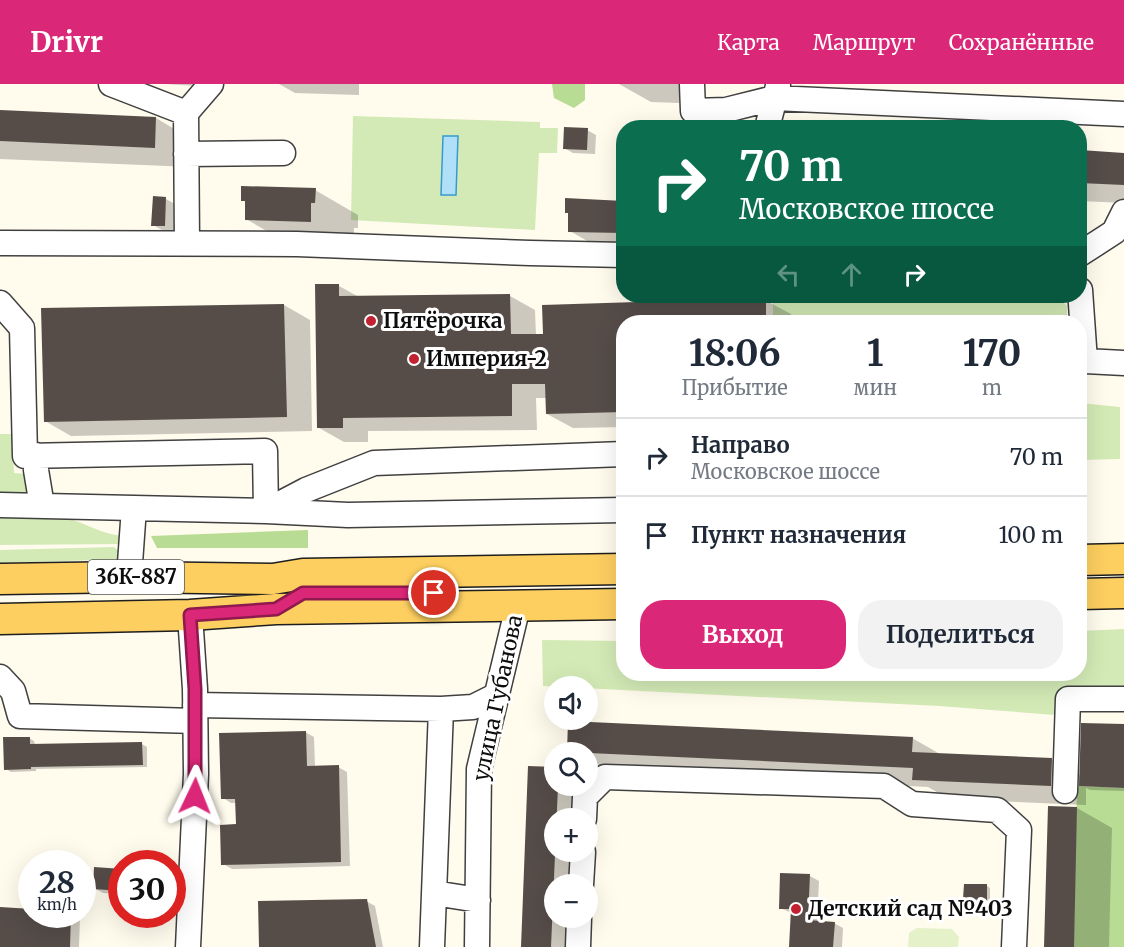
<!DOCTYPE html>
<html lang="ru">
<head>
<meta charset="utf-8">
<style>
	body { margin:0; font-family:Merriweather,serif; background:#f2f2f3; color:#1f2937; height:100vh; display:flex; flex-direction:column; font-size:22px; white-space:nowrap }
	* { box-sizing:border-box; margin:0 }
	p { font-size:20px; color:#747a83 }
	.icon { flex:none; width:33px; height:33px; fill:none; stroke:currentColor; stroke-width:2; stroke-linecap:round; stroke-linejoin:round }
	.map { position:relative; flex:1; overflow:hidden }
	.sheet { position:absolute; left:616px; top:231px; width:471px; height:366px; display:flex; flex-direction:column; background:#fff; border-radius:24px; box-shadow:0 6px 24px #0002 }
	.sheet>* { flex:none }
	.top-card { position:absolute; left:616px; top:36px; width:471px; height:183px; border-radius:24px; box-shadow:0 6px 24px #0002; background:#0b6e4f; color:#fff; overflow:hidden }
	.fabs { position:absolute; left:544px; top:592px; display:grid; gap:12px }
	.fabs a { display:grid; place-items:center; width:54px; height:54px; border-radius:50%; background:#fff; box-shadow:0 6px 24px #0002; font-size:30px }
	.speed { position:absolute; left:18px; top:766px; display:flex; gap:12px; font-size:30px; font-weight:700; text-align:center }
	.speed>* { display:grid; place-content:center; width:78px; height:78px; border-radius:50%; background:#fff; box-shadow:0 6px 24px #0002; line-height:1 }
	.speed small { font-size:15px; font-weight:400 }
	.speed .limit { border:9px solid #d22; background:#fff; color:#111 }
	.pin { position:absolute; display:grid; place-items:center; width:51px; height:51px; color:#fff; margin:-26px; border:3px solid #fff; border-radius:50%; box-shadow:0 2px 6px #0007 }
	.me { position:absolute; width:66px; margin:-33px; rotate:2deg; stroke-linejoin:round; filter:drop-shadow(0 0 4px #0008) }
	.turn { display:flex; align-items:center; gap:21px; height:126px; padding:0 24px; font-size:27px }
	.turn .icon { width:78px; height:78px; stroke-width:2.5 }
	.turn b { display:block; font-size:42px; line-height:51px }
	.lanes { display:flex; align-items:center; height:57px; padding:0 24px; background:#0003; justify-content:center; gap:30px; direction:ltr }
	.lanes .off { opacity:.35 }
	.eta { display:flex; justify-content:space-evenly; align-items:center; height:102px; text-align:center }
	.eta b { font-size:36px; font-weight:700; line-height:42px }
	.cta { display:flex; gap:12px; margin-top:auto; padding:12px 24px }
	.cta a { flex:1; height:69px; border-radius:24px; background:#db2777; color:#fff; font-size:24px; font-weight:700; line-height:69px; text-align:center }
	.cta a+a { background:#f2f2f3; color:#1f2937 }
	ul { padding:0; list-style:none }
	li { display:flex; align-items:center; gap:18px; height:78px; padding:0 24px; border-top:2px solid #e0e1e3 }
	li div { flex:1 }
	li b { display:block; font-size:22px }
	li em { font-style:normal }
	header { display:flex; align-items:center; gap:36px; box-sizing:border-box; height:84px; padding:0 30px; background:#db2777; color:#fff }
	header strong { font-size:28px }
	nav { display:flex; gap:33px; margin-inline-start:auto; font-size:21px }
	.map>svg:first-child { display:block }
	.green { fill:#d3eab6 }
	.forest { fill:#b8dc94 }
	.pitch { fill:#e5f1c8 }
	.water { fill:#b0e0f8; stroke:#359ad1; stroke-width:1.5 }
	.shadow { fill:#0003; fill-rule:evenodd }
	.building { fill:#564d49 }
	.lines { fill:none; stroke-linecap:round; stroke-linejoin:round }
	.minor-casing { stroke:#404040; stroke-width:27 }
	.major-casing { stroke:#1e1e1e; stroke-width:33 }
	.minor { stroke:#fff; stroke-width:24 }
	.major { stroke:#fdcf60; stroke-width:30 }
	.route-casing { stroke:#8e194d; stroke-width:15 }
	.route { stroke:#db2777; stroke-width:10 }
	.poi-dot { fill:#c12130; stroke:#fff; stroke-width:2 }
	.labels { text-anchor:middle; stroke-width:6; stroke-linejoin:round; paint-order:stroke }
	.shield { fill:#fff; stroke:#565656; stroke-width:1.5 }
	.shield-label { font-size:20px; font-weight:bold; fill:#0d0d0d }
	.poi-label { font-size:21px; font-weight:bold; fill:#0d0d0d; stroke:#fff; text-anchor:start }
	.street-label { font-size:21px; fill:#0d0d0d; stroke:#fff }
</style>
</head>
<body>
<header>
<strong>Drivr</strong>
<nav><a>Карта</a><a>Маршрут</a><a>Сохранённые</a></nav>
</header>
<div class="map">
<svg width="1124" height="863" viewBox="0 0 1124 863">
	<rect width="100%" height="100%" fill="#fffbed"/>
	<!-- green -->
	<path class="green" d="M353 32 540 38V44H558L557 69H539L535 146 351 136Z
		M773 212H1057L1067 222V238H773Z
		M1080 319 1120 323V375L1080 376Z
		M0 350H12L14 389 27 390 26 413H0Z
		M0 430C20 431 43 429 63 433 84 438 101 450 122 452L121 460 0 461Z
		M114 463 129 475 0 479V466Z
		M1124 545V615H1069L1068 632 939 622 543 602 542 556 624 557V590H1080V547Z"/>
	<!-- forest -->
	<path class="forest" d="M552 0H585V16L574 24 554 14Z
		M308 446V464H157L151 452Z
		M1077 702 1124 704V863H1073Z"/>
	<!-- pitch -->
	<path class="pitch" d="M917 844 952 845 959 853 958 863H908L909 849Z"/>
	<!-- water -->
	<path class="water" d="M443 52H458L456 111H441Z"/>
	<!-- shadow -->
	<path class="shadow" d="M165 0H196V2Z
		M279 0H359V11L295 9Z
		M619 0H680L679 19 651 18Z
		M0 27 156 34 191 55 190 83 0 75Z
		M587 46 596 51 595 70 573 69 564 64Z
		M1080 68 1124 70V119L1080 117Z
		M315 106 358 131V144H354L353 162 289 160 246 135V118L242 116Z
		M166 115 184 125 182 152 171 151 153 141Z
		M624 119V172H613L570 147Z
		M339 202 359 213 510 212 535 226 536 251H545L544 223 765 216 791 230V238H624V343L573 344 547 330V314H536L537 346 368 347V358H344L319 344Z
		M284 221 310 236 312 347 71 352 45 337Z
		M1124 642V707L1090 706 1086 704V721L949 715 928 703 603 687 588 678V669H572L568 667 912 654 940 670 1051 675 1081 692Z
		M305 648 314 653 315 683H338L347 688 350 782 232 785 223 780 237 742V719H231L223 714Z
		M29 654 34 657 35 661 142 660 147 663V683L36 685V687L11 688 6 685Z
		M555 684V702H588L593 705 588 832V801H555V834H588L587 863H522ZM555 735H588V768H555Z
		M1077 724 1112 744 1109 863H1046Z
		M122 786V810L103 809 94 804Z
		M782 791 810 792 819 797 817 838 834 839 843 844 842 863H791L792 829 780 824Z
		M986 801 990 804V817H969L965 815Z
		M366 817 375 822 383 863H261Z
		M0 825 32 831H77L80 833 79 863H0Z"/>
	<!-- building -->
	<path class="building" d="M0 26 156 33 155 64 0 57Z
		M564 43 588 44 587 66 563 65Z
		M1080 66 1124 69V101L1080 99Z
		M241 102 316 104 315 119H311V138L245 136V117H241Z
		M153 112 166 113 165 142H151Z
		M565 114 624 117V149L568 148V129H565Z
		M315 200H339V212L510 210 511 250H543L542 221 766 214V238H624V328L546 330 545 300H512V332L343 334V344H317Z
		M284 220 287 333 44 338 41 224Z
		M568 637 913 653 912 668 1052 674 1051 702 912 696 913 684 567 668Z
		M1081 639 1124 640V704L1079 702Z
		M306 647 307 682 339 681 341 778 221 781 220 741 236 740 235 715H221L219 649Z
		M3 653H30V660L142 658 143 681 31 683V685L4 686Z
		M528 682 555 683V702H558L551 863H521Z
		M1048 722 1077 723 1074 863H1044Z
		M94 783 122 785V807L93 805Z
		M780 789 810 790 808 836 835 838 833 863H789L791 825H779Z
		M964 800H987V816L963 815Z
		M367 815 376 863H259L258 817Z
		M0 823 32 825V831H71L70 863H0Z"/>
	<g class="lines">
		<!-- minor casing -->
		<g class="minor-casing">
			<path id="minor" d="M111 0 186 29
				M692 0 693 27 726 26 774 14 1124 30
				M767 44 778 2
				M186 70 283 69
				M0 159 297 160 530 169 624 171
				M187 159 186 29 211 0
				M1080 170 1114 148 1124 128
				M1080 206 1085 277 1124 279
				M0 219 22 244 25 372 265 367 266 427 306 406 374 379 624 370
				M36 371V386L42 422
				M0 421 134 424
				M129 493 134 424 266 427 348 431 624 426
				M0 593 13 607 20 632 195 637
				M195 621 441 625 473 623 497 611
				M1065 707 1068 615H1124
				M584 735 585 713 605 693 884 702 912 720 997 726 1019 746 1014 863
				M581 801 583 768
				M434 809 478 816
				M188 863 196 690 195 605 190 531
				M432 863 441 625
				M477 863 479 685 518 522
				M578 863 579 834"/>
		</g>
		<!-- major casing -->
		<g class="major-casing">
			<path id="major" d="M1080 476 1124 475
				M0 495 129 493 273 495 303 490 624 485
				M1080 510 1124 509
				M0 535 190 531 276 525 624 520"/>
		</g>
		<!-- minor -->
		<use href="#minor" class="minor"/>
		<!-- major -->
		<use href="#major" class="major"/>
	</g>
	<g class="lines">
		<!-- route casing -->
		<g class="route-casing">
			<path id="route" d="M195 712V605L190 531 276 525 303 509H434"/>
		</g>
		<!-- route -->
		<use href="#route" class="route"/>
	</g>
	<!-- markers -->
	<g class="poi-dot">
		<circle cx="371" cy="237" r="6"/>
		<circle cx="414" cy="275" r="6"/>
		<circle cx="796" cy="825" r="6"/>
	</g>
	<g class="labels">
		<!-- shield labels -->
		<rect class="shield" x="88" y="476" width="96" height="34" rx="4.5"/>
		<g class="shield-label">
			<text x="136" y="500">36К-887</text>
		</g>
		<!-- poi labels -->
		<g class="poi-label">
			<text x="383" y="244">Пятёрочка</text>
			<text x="426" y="282">Империя-2</text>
			<text x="808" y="832">Детский сад №403</text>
		</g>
		<!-- street labels -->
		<g class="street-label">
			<text transform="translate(498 614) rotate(-78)" y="7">улица Губанова</text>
		</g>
	</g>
</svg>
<div class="fabs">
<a><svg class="icon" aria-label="sound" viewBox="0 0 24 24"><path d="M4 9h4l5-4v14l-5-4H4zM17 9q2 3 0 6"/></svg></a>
<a><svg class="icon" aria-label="search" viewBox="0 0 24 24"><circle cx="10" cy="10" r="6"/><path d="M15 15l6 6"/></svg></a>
<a>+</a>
<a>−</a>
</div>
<div class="speed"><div>28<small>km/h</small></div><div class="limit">30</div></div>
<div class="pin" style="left:434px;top:509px;background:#d93025"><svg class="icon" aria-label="arrive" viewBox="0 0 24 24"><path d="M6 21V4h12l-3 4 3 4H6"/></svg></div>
<svg class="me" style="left:195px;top:712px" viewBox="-20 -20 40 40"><path d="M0-17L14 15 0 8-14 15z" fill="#db2777" stroke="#fff" stroke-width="4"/></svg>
<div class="top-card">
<div class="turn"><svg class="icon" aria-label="right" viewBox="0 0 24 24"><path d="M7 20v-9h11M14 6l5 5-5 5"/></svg><div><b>70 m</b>Московское шоссе</div></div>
<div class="lanes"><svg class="icon off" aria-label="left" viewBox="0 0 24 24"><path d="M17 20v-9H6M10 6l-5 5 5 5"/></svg><svg class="icon off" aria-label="ahead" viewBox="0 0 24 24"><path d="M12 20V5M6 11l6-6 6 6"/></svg><svg class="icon" aria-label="right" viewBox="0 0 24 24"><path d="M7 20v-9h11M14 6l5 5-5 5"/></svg></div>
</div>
<section class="sheet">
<div class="eta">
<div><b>18:06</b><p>Прибытие</p></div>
<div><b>1</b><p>мин</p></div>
<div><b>170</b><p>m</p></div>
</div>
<ul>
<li><svg class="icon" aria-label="right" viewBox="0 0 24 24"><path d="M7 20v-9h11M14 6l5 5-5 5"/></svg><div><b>Направо</b><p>Московское шоссе</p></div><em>70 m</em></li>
<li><svg class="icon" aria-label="arrive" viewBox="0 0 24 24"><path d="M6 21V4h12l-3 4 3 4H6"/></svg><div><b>Пункт назначения</b></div><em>100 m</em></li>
</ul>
<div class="cta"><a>Выход</a><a>Поделиться</a></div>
</section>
</div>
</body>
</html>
